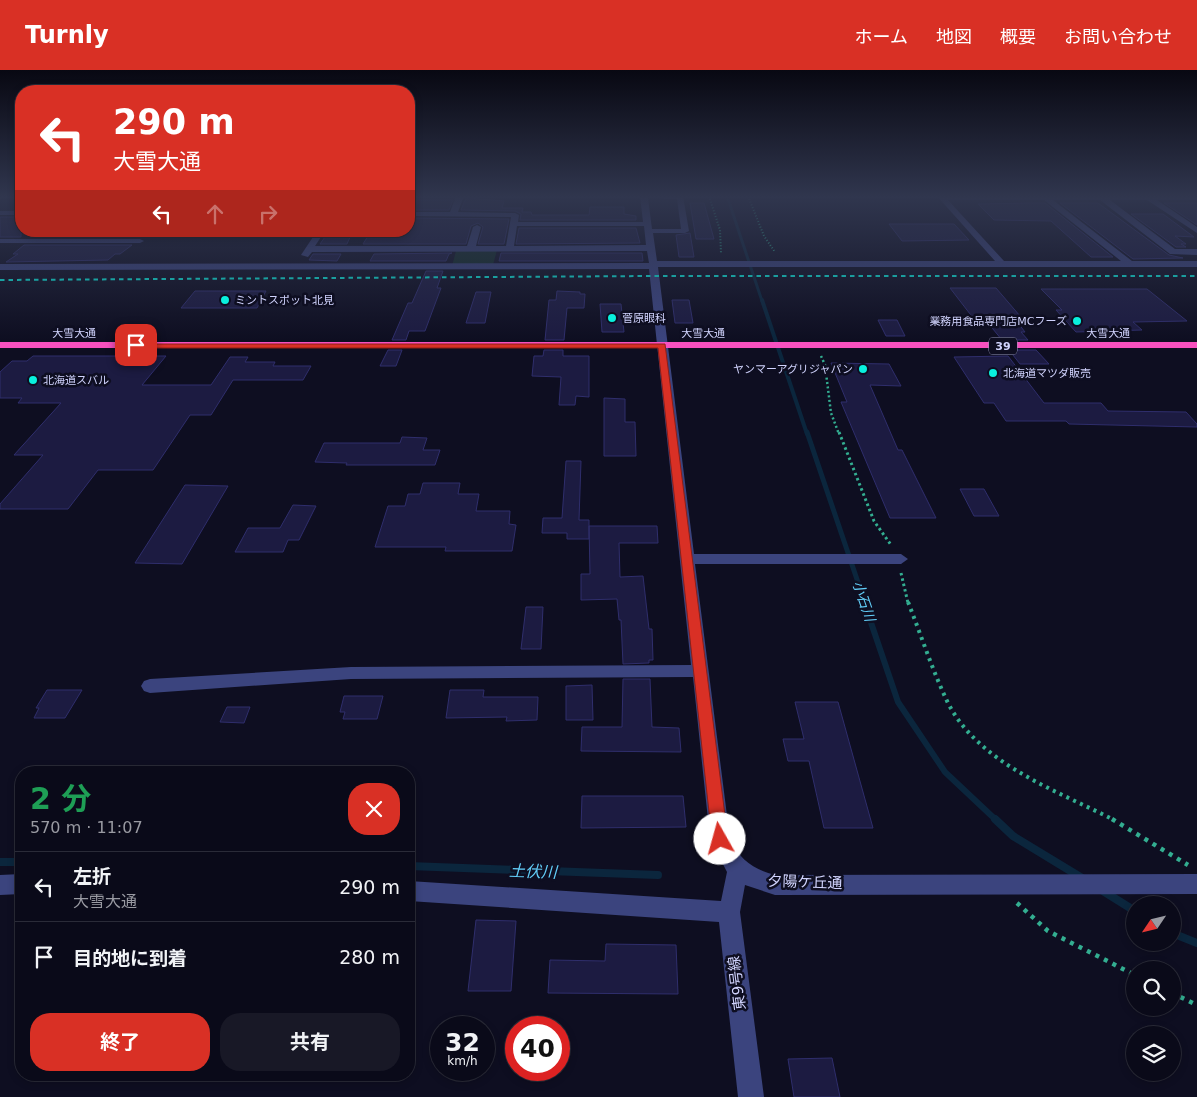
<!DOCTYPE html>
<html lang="ja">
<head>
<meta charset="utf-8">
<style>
	body { margin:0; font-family:"DejaVu Sans","Noto Sans JP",sans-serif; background:#181826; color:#f1f3f6; height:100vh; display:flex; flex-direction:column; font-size:19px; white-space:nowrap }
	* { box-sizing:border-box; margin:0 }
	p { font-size:16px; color:#999aa2 }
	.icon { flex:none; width:28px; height:28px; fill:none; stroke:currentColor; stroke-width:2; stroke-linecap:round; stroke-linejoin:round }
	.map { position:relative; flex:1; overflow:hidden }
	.drawer { position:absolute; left:15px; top:696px; width:400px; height:315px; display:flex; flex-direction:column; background:#0a0a19; border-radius:20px; box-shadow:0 2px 8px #0003,0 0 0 1px #2a2b38 }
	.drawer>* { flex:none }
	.banner { position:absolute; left:15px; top:15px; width:400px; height:152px; border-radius:20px; box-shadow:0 2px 8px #0003,0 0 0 1px #2a2b38; background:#d93025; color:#fff; overflow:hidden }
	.needle { width:32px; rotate:235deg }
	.controls { position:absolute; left:1126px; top:826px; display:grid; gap:10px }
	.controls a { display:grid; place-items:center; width:55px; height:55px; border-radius:50%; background:#0a0a19; box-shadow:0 2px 8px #0003,0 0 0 1px #2a2b38; font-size:25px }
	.speed { position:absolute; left:430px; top:946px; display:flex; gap:10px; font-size:25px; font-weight:700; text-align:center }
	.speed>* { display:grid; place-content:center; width:65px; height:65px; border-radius:50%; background:#0a0a19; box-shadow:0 2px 8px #0003,0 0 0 1px #2a2b38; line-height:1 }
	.speed small { font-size:12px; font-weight:400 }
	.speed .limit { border:8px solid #d22; background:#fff; color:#111 }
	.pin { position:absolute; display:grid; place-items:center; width:42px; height:42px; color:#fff; margin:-21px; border-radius:10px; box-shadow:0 2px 8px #0006 }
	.me { position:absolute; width:55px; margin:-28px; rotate:353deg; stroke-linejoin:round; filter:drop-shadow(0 0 4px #0008) }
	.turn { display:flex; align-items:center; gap:18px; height:105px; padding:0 15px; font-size:22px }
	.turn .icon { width:65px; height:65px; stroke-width:2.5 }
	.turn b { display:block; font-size:35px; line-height:42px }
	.lanes { display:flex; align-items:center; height:48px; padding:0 15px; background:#0003; justify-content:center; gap:25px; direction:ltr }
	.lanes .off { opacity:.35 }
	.round { display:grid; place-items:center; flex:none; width:52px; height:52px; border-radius:20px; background:#181826 }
	.headline { display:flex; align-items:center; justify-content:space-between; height:85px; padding:0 15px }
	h1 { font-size:30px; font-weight:700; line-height:38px; color:#1e9e55 }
	.action { display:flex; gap:10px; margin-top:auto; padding:10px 15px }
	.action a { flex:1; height:58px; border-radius:20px; background:#d93025; color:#fff; font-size:20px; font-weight:700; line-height:58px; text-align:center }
	.action a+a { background:#181826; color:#f1f3f6 }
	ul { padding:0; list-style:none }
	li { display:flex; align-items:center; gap:15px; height:70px; padding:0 15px; border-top:1px solid #2a2b38 }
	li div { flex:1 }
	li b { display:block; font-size:19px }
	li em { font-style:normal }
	header { display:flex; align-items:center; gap:30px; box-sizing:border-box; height:70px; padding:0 25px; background:#d93025; color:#fff }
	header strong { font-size:24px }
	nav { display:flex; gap:28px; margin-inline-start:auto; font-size:18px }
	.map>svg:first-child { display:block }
	.green { fill:#112b25 }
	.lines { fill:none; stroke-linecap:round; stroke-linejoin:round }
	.stream-far4 { stroke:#0b263d; stroke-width:3 }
	.stream-far3 { stroke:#0b263d; stroke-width:4 }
	.stream-far2 { stroke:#0b263d; stroke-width:5 }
	.stream-far1 { stroke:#0b263d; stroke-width:6 }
	.stream { stroke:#0b263d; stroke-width:8 }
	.building { fill:#1c1b41; stroke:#2f2e6c }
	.path-far4 { stroke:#33ae91; stroke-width:2; stroke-dasharray:1 2; stroke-linecap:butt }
	.path-far3 { stroke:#33ae91; stroke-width:2.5; stroke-dasharray:2 2.5; stroke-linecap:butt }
	.path-far2 { stroke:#33ae91; stroke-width:3; stroke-dasharray:2.5 3; stroke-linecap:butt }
	.path-far1 { stroke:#33ae91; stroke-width:4; stroke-dasharray:3 4.5; stroke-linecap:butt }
	.path { stroke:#33ae91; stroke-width:4.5; stroke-dasharray:4 5.5; stroke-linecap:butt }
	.minor { fill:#3b447e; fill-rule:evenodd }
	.highway { fill:#f850bf; fill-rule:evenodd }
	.rail { stroke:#09f0de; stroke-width:2; stroke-dasharray:4.5 4; stroke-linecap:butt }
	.route { fill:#d93025; stroke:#8d1f18 }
	.poi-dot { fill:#09f0de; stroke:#0e0e21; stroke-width:2 }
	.labels { text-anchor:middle; stroke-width:5; stroke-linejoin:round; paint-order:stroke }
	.far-poi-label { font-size:11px; fill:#d0d3fd; stroke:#0e0e21; text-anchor:start }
	.far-street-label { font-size:11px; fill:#d0d3fd; stroke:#0e0e21 }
	.shield { fill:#0e0e21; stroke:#9698bb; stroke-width:1 }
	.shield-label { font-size:11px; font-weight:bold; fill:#d0d3fd }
	.water-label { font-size:14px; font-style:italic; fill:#62cef9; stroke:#0e0e21 }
	.near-street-label { font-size:15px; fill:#d0d3fd; stroke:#0e0e21 }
	.near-water-label { font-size:16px; font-style:italic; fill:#62cef9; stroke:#0e0e21 }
</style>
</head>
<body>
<header>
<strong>Turnly</strong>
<nav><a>ホーム</a><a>地図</a><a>概要</a><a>お問い合わせ</a></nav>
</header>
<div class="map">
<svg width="1197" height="1027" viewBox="0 0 1197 1027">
	<rect width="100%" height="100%" fill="#0e0e21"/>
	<!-- green -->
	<path class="green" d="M497 180 493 195 452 196 456 181Z"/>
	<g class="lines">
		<!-- stream-far4 -->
		<path class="stream-far4" d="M727 126 762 231"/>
		<!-- stream-far3 -->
		<path class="stream-far3" d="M762 230 807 364"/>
		<!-- stream-far2 -->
		<path class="stream-far2" d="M807 362 865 533"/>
		<!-- stream-far1 -->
		<path class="stream-far1" d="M864 532 898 632 945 702 996 750"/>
		<!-- stream -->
		<path class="stream" d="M995 749 1013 766 1082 808
			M0 792H21
			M409 796 658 805
			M1103 821 1135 841
			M1172 863 1197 873"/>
	</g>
	<!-- building -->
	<path class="building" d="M468 128 504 131 502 138H523L522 142H531L532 145H589L590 137H624V144L636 146V150H520L521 144 515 141 461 140 465 130Z
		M409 130H453L449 140H409Z
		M690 133H704L714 169H696Z
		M1030 133H1045L1113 187H1091L1051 151 994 150 978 134Z
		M1060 133H1098L1169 185 1183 188 1133 189Z
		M1164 133H1197V155Z
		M1131 144H1163L1194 167 1175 166 1186 174H1181L1186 177H1176Z
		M0 147H21V167H0Z
		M409 148 509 149 504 174H478L483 157 478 153 471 156 466 174H363L371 161H409Z
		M889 154H954L969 170 902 171Z
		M519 158H636L640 173 516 174Z
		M43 161H148L141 167H35Z
		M690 163 694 187H679L676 165Z
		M325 167H350L347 174H320Z
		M24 175H132L120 184H115L108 190 6 192 18 184H13Z
		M452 183 449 184 446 191H370L374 184Z
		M501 183H642L643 191H499Z
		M313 184H341L337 191 309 190Z
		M426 201H443L437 218H441L425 261H409L406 270H392L408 233H412Z
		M950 218H996L1026 253H1018L1025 262H1021L1028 270H1002L988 253H977Z
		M1041 219H1147L1187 251 1133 252 1142 260 1076 262 1056 240H1062Z
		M195 221H266L257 238H181Z
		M557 221 580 222V224H585L584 238H567L564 270H545L549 230H556Z
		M476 222H491L485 253H466Z
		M672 230H689L693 253H675Z
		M600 234H621L624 262H602Z
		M878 250H897L905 266H886Z
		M388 280H402L396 296H380Z
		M544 280H563V286H589V327L576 326 575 335H559L561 307 532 306 534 286H543Z
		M1009 280H1036L1049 294H1020Z
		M33 286H166L142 315H211L230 287H248L245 292H275L273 296H311L303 310H233L211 345H190L153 400H98L68 439H0V434L43 385H14L61 333H18L22 328H0V302L12 291H27Z
		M1008 286 1044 333H1101L1108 341 1186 342 1197 354V357L1069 354 1066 351H1006L994 333H984L954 287Z
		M831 293 889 294 901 316 870 315 898 380H902L936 448H890L841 332H847Z
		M604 328 625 329V352H635L636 386H604Z
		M402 367 427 368 423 380H440L435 395H346L347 393 315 392 324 373H400Z
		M566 391H581L579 450H589V469H567V463H542L543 448H562Z
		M423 413H460L458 424H479L476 441H510L509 454 516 455 512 481H445L446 477H375L388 436H405L408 424H420Z
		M185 415 228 416 182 494 135 493Z
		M960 419H984L999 446H974Z
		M293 435 316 436 299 470H288L283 482H235L248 458H280Z
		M589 456H657L658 473H619L620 507 643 506 649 559H652L653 590H649V593L623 594 621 550H619L617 529 581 530V504H590Z
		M526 537H543L541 579H521Z
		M623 609H650L652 657 679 658 681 682 581 681 582 657H622Z
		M592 615 593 650H566V616Z
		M47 620H82L65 648H34L39 638H36Z
		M450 620H484L483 627H538L537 650 506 651 507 647 446 648Z
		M344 626H383L377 649H343L345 642H340Z
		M795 632H838L873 758H824L809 691H788L783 669H804Z
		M227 637H250L244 653 220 652Z
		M582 726H683L686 757 581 758Z
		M476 850 516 851 511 921H468Z
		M606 874 676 875 678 924 548 923 550 890 605 891Z
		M832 988 840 1027H794L788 989Z"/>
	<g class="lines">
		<!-- path-far4 -->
		<path class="path-far4" d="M709 126 720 160 721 183
			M748 126 764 166 775 182"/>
		<!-- path-far3 -->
		<path class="path-far3" d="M821 286 825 295 831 343 839 364"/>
		<!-- path-far2 -->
		<path class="path-far2" d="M839 362 874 451 891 475
			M901 503 908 533"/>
		<!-- path-far1 -->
		<path class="path-far1" d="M908 532C921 565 932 599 947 631 978 694 1056 720 1114 750"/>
		<!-- path -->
		<path class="path" d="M1112 749 1188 795
			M1017 833 1048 861 1135 905
			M1172 923 1197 935"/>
		<!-- minor -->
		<path class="minor" d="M0 126H4L0 129Z
			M456 126H464L458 142 515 143 519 145 518 152H643L640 126H683L689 161 685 163H653L657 191H995L937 126H1197V130H1157L1197 157V163L1147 130H1110L1175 179H1197V185L1170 184 1100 130H1053L1132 191H1197V197H658L694 484H901L908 489 901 494H695L730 769C740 790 753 799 775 805L1197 804V824L775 825 745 815 740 842 764 1027H738L719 852 409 831V811L721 831 727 802 710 769 693 607 351 609 150 623 144 621 141 616 144 611 150 609 351 597 691 595 649 199 0 200V194L649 193 647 181 312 182 308 187 301 185 317 161H325L315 176H467L473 157 477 155 481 157 476 176H506L511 147 409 146V142H450ZM648 128 677 129 681 159H652ZM948 130H1044L1121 191H1004ZM517 156H644L646 175 514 176Z
			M0 141H21V145H0Z
			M0 169H140L144 171 140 173H0Z
			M21 804V824L0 825V805Z"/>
		<!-- highway -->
		<path class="highway" d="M0 272H1197V278H0Z"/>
		<!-- rail -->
		<path class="rail" d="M0 210 653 206H1197"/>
	</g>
	<!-- sky -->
	<linearGradient id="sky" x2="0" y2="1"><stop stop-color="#080812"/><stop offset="0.47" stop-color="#30364e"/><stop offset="1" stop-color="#30364e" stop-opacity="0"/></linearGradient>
	<rect width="1197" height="270" fill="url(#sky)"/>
	<!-- route -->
	<path class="route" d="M133 274H665L728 769 725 774 720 776 715 774 712 769 658 278H136L132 275Z"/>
	<!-- markers -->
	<g class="poi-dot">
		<circle cx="225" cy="230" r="5"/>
		<circle cx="612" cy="248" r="5"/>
		<circle cx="1077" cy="251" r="5"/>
		<circle cx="863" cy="299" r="5"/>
		<circle cx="993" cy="303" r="5"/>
		<circle cx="33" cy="310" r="5"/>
	</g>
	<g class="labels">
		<!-- far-poi labels -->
		<g class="far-poi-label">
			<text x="235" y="234">ミントスポット北見</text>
			<text x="622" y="252">菅原眼科</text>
			<text x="1067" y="255" text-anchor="end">業務用食品専門店MCフーズ</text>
			<text x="853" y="303" text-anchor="end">ヤンマーアグリジャパン</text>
			<text x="1003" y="307">北海道マツダ販売</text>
			<text x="43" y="314">北海道スバル</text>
		</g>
		<!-- far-street labels -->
		<g class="far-street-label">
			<text x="74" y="267">大雪大通</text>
			<text x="703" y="267">大雪大通</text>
			<text x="1108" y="267">大雪大通</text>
		</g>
		<!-- shield labels -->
		<rect class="shield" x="989" y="267.5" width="28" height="17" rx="4"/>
		<g class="shield-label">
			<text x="1003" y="280">39</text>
		</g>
		<!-- water labels -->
		<g class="water-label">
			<text transform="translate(864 531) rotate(71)" y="5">小石川</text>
		</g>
		<!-- near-street labels -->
		<g class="near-street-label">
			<text transform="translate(805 812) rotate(2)" y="5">夕陽ケ丘通</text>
			<text transform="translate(737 913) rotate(-97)" y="5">東9号線</text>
		</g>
		<!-- near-water labels -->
		<g class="near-water-label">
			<text transform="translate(533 801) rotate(2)" y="6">土伏川</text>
		</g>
	</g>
</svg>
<div class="controls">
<a><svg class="needle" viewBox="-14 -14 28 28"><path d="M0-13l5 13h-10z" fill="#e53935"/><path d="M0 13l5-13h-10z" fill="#999aa2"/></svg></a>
<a><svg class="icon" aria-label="search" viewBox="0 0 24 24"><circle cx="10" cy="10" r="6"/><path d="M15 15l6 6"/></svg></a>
<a><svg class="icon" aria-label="layers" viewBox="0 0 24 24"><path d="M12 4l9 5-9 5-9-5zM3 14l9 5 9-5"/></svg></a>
</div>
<div class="speed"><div>32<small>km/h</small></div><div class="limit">40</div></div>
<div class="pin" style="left:136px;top:275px;background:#d93025"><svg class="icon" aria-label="arrive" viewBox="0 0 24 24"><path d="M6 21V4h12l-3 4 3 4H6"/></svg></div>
<svg class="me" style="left:720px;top:769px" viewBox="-20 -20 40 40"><circle r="19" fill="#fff"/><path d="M0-13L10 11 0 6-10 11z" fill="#d93025"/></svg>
<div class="banner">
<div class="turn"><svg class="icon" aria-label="left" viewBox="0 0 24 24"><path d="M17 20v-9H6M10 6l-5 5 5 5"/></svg><div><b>290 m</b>大雪大通</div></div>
<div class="lanes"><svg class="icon" aria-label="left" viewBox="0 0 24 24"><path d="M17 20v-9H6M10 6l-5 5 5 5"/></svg><svg class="icon off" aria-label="ahead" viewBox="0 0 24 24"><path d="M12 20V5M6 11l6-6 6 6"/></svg><svg class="icon off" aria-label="right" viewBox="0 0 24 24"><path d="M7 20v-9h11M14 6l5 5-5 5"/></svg></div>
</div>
<section class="drawer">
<div class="headline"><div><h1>2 分</h1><p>570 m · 11:07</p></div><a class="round" style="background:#d93025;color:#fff"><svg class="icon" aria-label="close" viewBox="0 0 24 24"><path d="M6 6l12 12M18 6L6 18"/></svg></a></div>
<ul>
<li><svg class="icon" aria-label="left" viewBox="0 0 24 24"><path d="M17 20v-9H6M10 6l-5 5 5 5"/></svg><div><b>左折</b><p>大雪大通</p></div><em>290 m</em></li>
<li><svg class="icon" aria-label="arrive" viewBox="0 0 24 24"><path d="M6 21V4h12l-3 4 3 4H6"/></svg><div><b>目的地に到着</b></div><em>280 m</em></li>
</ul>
<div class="action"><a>終了</a><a>共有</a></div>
</section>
</div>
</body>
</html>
